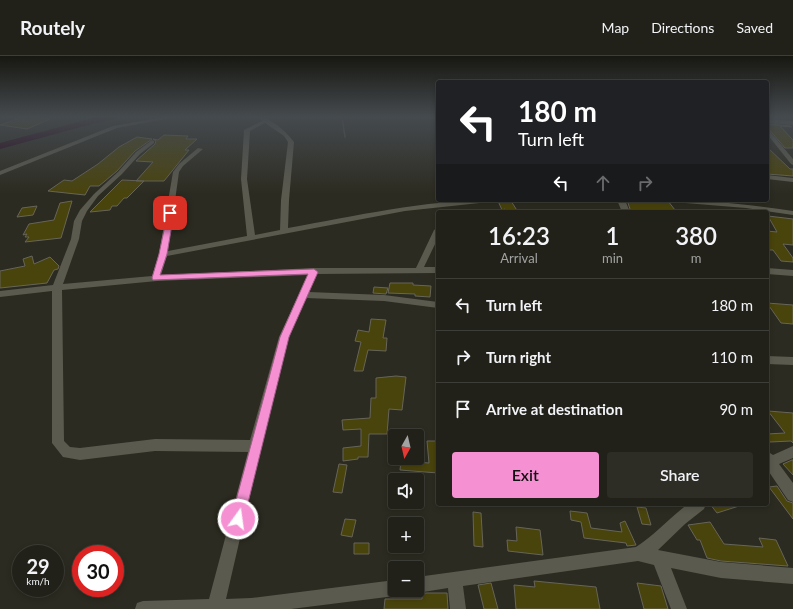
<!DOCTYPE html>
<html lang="en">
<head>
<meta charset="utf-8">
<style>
	body { margin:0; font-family:Lato,sans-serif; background:#2d2d26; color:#f1f3f6; height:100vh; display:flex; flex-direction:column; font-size:15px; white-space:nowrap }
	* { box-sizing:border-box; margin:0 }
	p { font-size:13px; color:#a2a3a2 }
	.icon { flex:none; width:22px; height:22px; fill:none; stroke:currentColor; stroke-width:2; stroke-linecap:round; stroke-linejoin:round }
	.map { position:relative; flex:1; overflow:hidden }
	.side { position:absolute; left:436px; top:154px; width:333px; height:296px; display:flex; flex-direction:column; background:#212019; border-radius:4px; box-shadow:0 2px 6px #0003,0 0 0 1px #3e3e38 }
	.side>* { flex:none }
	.hud { position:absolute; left:436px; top:24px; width:333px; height:122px; border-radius:4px; box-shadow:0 2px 6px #0003,0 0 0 1px #3e3e38; background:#202124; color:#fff; overflow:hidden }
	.needle { width:26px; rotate:188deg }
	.controls { position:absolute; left:388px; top:373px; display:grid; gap:8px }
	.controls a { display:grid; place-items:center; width:36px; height:36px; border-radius:4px; background:#212019; box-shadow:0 2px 6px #0003,0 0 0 1px #3e3e38; font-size:20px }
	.speed { position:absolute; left:12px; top:489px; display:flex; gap:8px; font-size:20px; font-weight:700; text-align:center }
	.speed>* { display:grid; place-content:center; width:52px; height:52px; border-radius:50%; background:#212019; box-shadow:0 2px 6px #0003,0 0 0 1px #3e3e38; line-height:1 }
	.speed small { font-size:10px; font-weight:400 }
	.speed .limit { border:6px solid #d22; background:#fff; color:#111 }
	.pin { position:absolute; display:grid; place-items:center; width:34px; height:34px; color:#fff; margin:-17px; border-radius:8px; box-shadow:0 2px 6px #0006 }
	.me { position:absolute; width:44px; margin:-22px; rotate:14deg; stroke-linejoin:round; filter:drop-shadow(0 0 3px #0008) }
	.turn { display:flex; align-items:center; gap:14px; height:84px; padding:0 16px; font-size:18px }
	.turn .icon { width:52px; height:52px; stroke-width:2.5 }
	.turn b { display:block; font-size:28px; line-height:34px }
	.lanes { display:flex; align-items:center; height:38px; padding:0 16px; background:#0003; justify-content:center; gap:20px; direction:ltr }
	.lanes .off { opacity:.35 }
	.eta { display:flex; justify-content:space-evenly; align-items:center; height:68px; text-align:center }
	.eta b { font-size:24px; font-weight:600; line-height:28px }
	.action { display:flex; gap:8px; margin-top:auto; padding:8px 16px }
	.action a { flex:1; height:46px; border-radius:4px; background:#f591d2; color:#111; font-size:16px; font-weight:600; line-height:46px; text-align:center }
	.action a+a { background:#2d2d26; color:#f1f3f6 }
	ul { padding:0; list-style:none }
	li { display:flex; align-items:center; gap:12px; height:52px; padding:0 16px; border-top:1px solid #3e3e38 }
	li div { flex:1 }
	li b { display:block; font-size:15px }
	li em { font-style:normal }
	header { display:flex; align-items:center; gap:24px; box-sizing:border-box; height:56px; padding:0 20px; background:#212019; border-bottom:1px solid #3e3e38 }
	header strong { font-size:19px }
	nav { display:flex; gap:22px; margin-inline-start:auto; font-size:14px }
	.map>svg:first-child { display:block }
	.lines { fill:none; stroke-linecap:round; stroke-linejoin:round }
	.stream { stroke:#604857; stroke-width:1.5 }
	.river { fill:#25021b; fill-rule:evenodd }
	.building { fill:#49430c; stroke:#666559 }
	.minor { fill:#5b5a4f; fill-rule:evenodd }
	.route { fill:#f591d2; stroke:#9f5e88 }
</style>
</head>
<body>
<header>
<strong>Routely</strong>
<nav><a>Map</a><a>Directions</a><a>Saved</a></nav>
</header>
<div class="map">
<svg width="793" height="553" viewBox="0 0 793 553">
	<rect width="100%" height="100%" fill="#2c2b21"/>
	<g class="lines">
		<!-- stream -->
		<path class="stream" d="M342 61 345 81"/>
		<!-- river -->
		<path class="river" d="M97 61H117L115 63 92 68 0 93V87Z"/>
	</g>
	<!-- building -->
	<path class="building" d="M23 61H30L50 63 27 73 0 69Z
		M767 68 791 70 792 71 780 70 793 84V92H785L767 71Z
		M164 79 188 80 186 83H197L185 94H189L164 125H136L153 106 136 105 155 88 156 85 153 83 158 84Z
		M137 81 152 83 135 95 117 115 99 130H90L85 139 48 135 64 124 72 125 98 108 119 91Z
		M767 91 790 113H793V120L767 118Z
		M122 124 144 125 127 142H124L117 150H112L110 154 90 156Z
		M627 144 668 145 675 154H661L662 156H631Z
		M72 145 61 182 25 186 29 181H25L27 178 23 179 29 168 54 164 60 147Z
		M498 145H511L518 156H505V153L502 154Z
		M37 150 33 159 17 161 22 152Z
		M768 160 793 163V189L783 188 793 202V206L781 205 773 194H767V175L777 176Z
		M32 200 34 208 50 201 59 210 58 213 54 214 47 227 0 232V215L25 210 23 203Z
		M390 227H413V229L431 230 430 241 415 240V238L388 237Z
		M374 231 388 232 386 238 373 237Z
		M767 247 793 249V268L781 267Z
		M371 263 386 264 383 282H387L386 295 368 294 363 315H354L361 286 355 285 358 274 369 276Z
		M396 320 406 321 402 354 389 353 387 378H369L368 401H358V403L343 405V392L361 390V373L343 374 342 364 370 362 371 342H376V322Z
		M768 355 793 357V387L791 385 770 386 767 381V378L785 377Z
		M427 385H436L438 417 400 414 401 405 429 407Z
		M792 404H793V419L783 408Z
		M339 408 347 409 342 437 333 436Z
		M777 430 787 445 793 447V463L769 431Z
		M710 448H739V450L717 457Z
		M637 451 646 452 651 469 642 468Z
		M570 455 587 457 591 472 622 476 620 467 625 465 636 489 627 490 626 487 584 482 581 466 571 464Z
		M473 456 481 457 483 491 474 490Z
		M345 463 356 464 352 481 341 479Z
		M710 466 724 488 763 491 759 482 776 484 788 510 721 505 707 502 700 484H697L688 469Z
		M516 471 540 474 543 499 508 495 507 484 517 485Z
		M354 487H369V498H354Z
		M534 525 596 531 600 553H516L514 529 535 531Z
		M491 527 498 553H484L478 529Z
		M637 527 661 530 668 553H644Z
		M426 537H447L448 553H384L385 543H422V538Z"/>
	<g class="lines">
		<!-- minor -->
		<path class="minor" d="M164 61H177L117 72 0 119V115L113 70Z
			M258 61C270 61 287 76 294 86L289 144 288 172C356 160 424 144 493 144L489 146 405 155 167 200 161 219 314 212H416L434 174 438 172V182L424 211H438V217L317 218 309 236 384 239 438 246V252L384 245 306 242 289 281 278 318 226 543 251 542 395 524V534H402L401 538 395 540 291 553H135L137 547 143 545 209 543 248 396 155 395 80 404 63 401 52 387V235L0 241V235L53 229 71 183 74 165 80 154 94 138 118 116 136 96 152 84 154 85V87L140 98 122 118 98 140 87 155 82 165 79 183 63 228 152 220 159 198 173 116 179 108 198 92 203 93 183 110 179 116 168 195 247 180 241 123 244 74 262 65ZM265 67 284 80 288 86 281 144 280 174 255 179 247 123 250 75ZM308 219 279 281 250 384 155 383 80 392 70 391 64 385 62 234 157 225Z
			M767 63 793 65V69L767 67Z
			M767 72 793 103V109L791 108 767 78Z
			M767 119 793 122V126L767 123Z
			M617 144H625L630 156H622Z
			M669 144C711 144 752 149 793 155V159L746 152 673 146Z
			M767 212 793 214V220L767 218Z
			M767 300 793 301V309L767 308Z
			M793 390V402L779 408 793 427V446L788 444 767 413V395L773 399Z
			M688 448H706L704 453 685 468 658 494 721 506 793 512V528L721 522 671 512 687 553H671L654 509 638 505 463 530 466 553H450L448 532 417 537 411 534H417V521L636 491C656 478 669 462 688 448Z"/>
	</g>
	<!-- sky -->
	<linearGradient id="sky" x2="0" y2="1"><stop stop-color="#181812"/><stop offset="0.44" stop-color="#454a4e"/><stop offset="1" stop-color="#454a4e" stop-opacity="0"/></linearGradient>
	<rect width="793" height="138" fill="url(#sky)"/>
	<!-- route -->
	<path class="route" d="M168 155 174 157 167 198 160 219 314 213 318 216 289 281 244 463 242 468 238 470 233 468 231 463 280 281 308 218 153 224 152 222 159 198Z"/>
</svg>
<div class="controls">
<a><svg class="needle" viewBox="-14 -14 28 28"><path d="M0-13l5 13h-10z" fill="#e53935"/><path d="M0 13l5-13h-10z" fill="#a2a3a2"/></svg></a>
<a><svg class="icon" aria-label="sound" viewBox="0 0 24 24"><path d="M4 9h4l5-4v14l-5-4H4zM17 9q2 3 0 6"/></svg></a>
<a>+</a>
<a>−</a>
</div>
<div class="speed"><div>29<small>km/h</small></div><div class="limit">30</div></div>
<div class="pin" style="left:170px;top:157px;background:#d93025"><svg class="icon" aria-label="arrive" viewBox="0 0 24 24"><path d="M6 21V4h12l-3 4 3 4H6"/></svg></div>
<svg class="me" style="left:238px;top:463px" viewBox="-20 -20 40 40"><circle r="17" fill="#f591d2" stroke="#fff" stroke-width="3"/><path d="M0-11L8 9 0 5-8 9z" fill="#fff"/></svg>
<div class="hud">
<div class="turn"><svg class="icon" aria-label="left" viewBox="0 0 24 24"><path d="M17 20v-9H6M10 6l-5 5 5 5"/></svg><div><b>180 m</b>Turn left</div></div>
<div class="lanes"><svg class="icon" aria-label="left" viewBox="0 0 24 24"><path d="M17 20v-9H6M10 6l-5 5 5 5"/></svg><svg class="icon off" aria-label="ahead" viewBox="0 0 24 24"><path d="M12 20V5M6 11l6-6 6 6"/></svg><svg class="icon off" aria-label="right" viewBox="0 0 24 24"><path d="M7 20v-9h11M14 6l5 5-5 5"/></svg></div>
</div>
<section class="side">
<div class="eta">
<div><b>16:23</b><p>Arrival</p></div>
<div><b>1</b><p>min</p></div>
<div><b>380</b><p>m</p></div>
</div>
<ul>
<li><svg class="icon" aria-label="left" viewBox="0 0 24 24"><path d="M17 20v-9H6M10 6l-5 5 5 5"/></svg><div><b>Turn left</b></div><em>180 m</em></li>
<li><svg class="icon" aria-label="right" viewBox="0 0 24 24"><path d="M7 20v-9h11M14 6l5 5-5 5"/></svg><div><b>Turn right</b></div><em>110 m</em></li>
<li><svg class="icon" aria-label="arrive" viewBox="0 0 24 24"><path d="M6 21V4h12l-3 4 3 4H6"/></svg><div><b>Arrive at destination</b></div><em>90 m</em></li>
</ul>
<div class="action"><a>Exit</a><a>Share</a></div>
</section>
</div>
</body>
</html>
